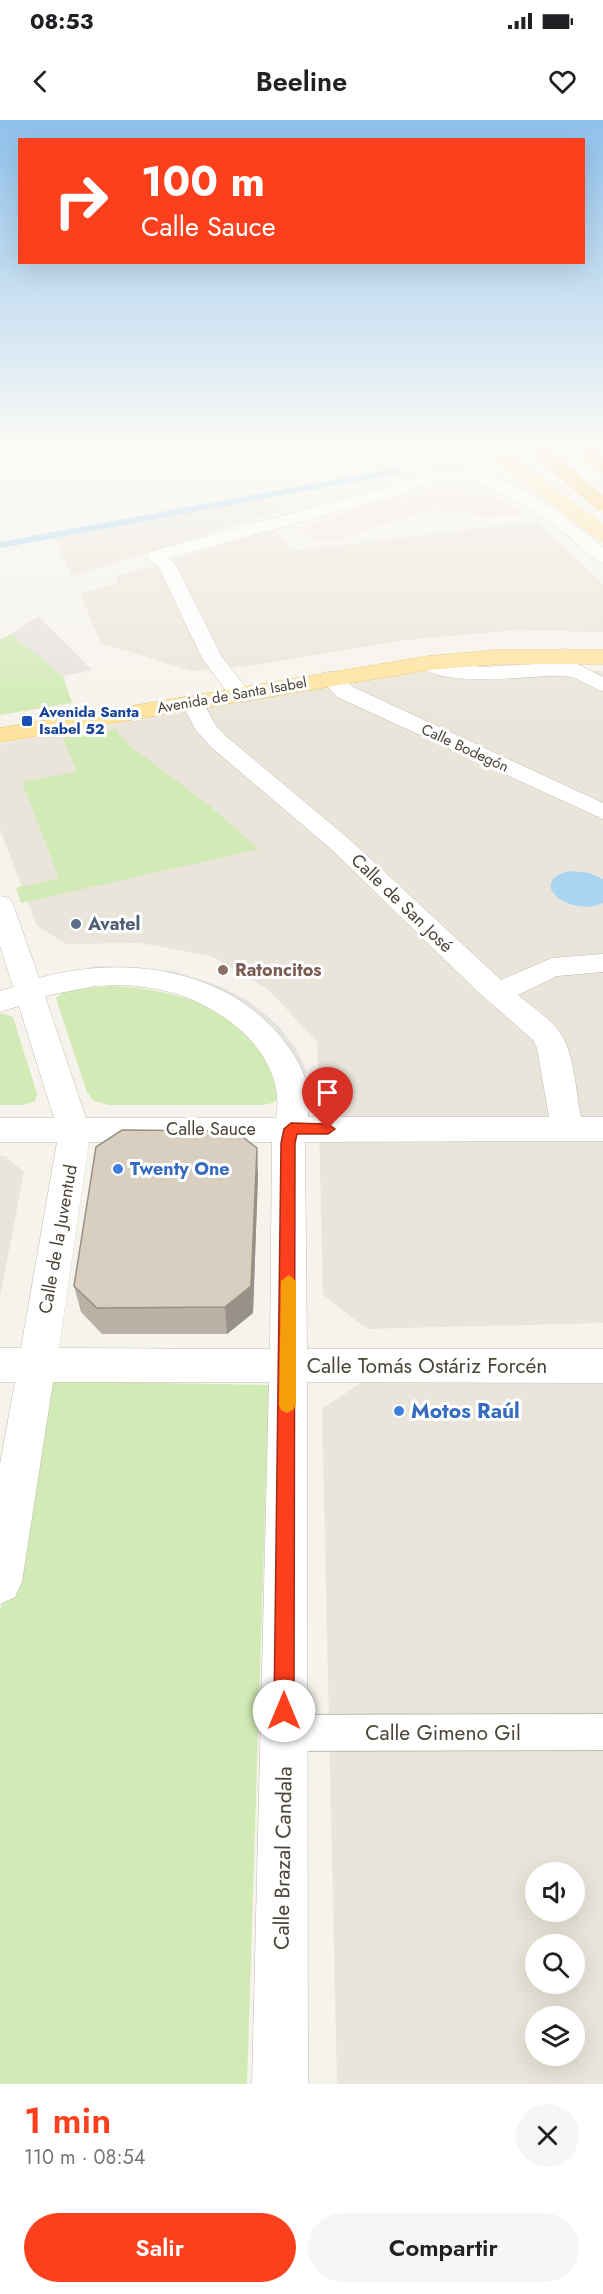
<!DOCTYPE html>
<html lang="es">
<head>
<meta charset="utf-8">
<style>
	body { margin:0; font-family:Jost,sans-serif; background:#f6f6f6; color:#202124; height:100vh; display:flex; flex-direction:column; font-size:22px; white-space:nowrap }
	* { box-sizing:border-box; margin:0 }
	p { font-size:20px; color:#757577 }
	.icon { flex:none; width:33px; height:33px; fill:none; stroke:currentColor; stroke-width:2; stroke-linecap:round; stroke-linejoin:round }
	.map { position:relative; height:1964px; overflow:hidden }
	.sheet { display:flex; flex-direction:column; background:#fff; flex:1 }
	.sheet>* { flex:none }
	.hud { position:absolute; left:18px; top:18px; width:567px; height:126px; border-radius:0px; box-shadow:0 6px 24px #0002; background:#fc3f1d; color:#fff; overflow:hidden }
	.tools { position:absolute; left:525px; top:1742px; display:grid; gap:12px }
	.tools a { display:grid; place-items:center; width:60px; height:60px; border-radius:50%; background:#fff; box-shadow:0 6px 24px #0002; font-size:30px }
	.pin { position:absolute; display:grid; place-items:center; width:51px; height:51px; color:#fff; margin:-62px -26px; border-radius:50% 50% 50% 0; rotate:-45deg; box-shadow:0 0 6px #0007 }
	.pin .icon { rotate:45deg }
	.me { position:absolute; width:66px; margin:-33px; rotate:0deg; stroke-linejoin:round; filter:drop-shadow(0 0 4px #0008) }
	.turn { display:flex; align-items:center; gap:21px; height:126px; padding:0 24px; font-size:27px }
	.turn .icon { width:78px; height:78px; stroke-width:2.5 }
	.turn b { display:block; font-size:42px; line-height:51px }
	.round { display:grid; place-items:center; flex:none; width:63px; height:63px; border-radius:32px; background:#f6f6f6 }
	.summary { display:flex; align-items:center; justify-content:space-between; height:102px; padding:0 24px }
	h1 { font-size:36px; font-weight:600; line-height:45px; color:#fc3f1d }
	.cta { display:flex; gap:12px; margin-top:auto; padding:12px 24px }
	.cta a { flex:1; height:69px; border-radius:36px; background:#fc3f1d; color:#fff; font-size:24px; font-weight:600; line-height:69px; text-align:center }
	.cta a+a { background:#f6f6f6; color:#202124 }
	.status { display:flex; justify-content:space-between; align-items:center; height:42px; padding:0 30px; background:#fff; direction:ltr }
	.status svg { height:16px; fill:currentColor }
	header { display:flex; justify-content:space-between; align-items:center; height:78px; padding:0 24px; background:#fff; font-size:27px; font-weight:600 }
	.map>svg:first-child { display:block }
	.residential { fill:#eae5da; fill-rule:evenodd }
	.industrial { fill:#e6e2dd }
	.medical { fill:#f6e3e0 }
	.green { fill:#d2eab5 }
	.parking { fill:#e5e3e0 }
	.water { fill:#a9d4f2 }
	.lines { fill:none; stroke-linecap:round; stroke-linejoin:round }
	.stream { stroke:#a9d4f2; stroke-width:6 }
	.pedestrian-casing { stroke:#c2bbae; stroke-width:2 }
	.minor-casing { stroke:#c2bbae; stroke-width:1 }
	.primary-casing { stroke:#e6c16a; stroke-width:1 }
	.trunk-casing { stroke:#e0a43c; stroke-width:1 }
	.motorway-casing { stroke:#e0a43c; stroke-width:1 }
	.pedestrian { fill:#fff; fill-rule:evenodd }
	.minor { fill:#fff; fill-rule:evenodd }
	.primary { fill:#ffe39c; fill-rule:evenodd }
	.trunk { fill:#ffd985; fill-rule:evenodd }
	.motorway { fill:#ffcf6e; fill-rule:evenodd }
	.wall { fill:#bab2a6 }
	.shaded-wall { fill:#979187 }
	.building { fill:#d8cfc1; stroke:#979187; stroke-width:1.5 }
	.route { fill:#fc3f1d; stroke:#a42913; stroke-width:1.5 }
	.slow { fill:#f59e0b }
	.transit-dot { fill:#1a4fb4; stroke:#fff; stroke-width:2 }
	.service-dot { fill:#5c6f8a; stroke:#fff; stroke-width:2 }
	.education-dot { fill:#8d6e63; stroke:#fff; stroke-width:2 }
	.shop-dot { fill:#3f7fe0; stroke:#fff; stroke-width:2 }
	.labels { text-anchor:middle; stroke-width:6; stroke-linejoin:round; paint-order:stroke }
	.far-street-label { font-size:15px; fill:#4b4439; stroke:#fff }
	.far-transit-label { font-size:15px; font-weight:bold; fill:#164399; stroke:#fff; text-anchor:start }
	.street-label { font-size:18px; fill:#4b4439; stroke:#fff }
	.service-label { font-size:18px; font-weight:bold; fill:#4e5e75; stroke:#fff; text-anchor:start }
	.education-label { font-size:18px; font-weight:bold; fill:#785e54; stroke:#fff; text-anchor:start }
	.shop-label { font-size:18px; font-weight:bold; fill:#366cbe; stroke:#fff; text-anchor:start }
	.near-street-label { font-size:21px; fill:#4b4439; stroke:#fff }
	.near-shop-label { font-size:21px; font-weight:bold; fill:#366cbe; stroke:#fff; text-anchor:start }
</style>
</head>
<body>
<div class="status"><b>08:53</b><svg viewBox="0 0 49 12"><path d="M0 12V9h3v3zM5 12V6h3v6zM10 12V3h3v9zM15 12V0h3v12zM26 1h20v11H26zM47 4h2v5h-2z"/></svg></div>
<header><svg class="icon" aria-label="back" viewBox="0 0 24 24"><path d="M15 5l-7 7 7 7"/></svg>Beeline<svg class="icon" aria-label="heart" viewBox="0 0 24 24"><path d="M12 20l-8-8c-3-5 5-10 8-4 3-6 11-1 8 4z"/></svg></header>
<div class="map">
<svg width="603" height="1964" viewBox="0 0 603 1964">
	<rect width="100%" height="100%" fill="#f6f3ec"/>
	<!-- residential -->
	<path class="residential" d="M264 374 284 390 72 456 54 417Z
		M537 401 603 464V512L516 510 406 520 255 545 192 551 101 523 80 474 117 464V456L276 409 291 431Z
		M570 549 603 551V1203L367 1209 323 1175 317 922 268 869 211 836 140 823 67 824 37 806 0 710V627L2 623 180 593 210 584 415 552Z
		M0 1036H5L24 1052 0 1177Z
		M603 1255V1964H337L322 1289 362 1262ZM536 1752H574V1791H536ZM536 1824H574V1863H536ZM536 1896H574V1935H536Z"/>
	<!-- industrial -->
	<path class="industrial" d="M38 496 92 550 63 556 11 514Z"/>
	<!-- medical -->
	<path class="medical" d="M440 369 464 371 463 375 493 376 516 388 523 395 478 397 462 390 434 389 353 413 359 416 319 421 297 410 399 376 405 379Z"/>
	<!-- green -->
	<path class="green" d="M11 514 63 556 72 583 0 595V520Z
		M116 609 129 625 211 687 259 729 21 783 16 768 59 758 22 662 77 652 63 618Z
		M111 866C186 869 263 895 278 978L272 983 263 985H109L94 981 87 972 56 878 66 870Z
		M0 893 13 897 37 974 35 981 24 985H0Z
		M49 1261 269 1265 247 1964H0V1492Z"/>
	<!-- parking -->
	<path class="parking" d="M100 846 172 851 220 866 250 882 279 906 297 930 307 952 299 960 239 886 83 854 90 847Z"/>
	<!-- water -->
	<path class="water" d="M569 751 589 753 603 759V783C572 798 524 763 569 751Z"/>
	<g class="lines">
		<!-- stream -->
		<path class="stream" d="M0 425 398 351"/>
		<!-- pedestrian casing -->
		<g class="pedestrian-casing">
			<path id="pedestrian" d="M603 1594V1630L284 1631 271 1626 266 1613 271 1600 284 1595Z"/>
		</g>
		<!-- minor casing -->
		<g class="minor-casing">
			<path id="minor" d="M430 352C454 352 481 350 503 360 533 373 578 406 603 427V443C589 439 579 423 567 415 529 388 480 350 430 363 419 366 407 371 396 376L169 438 176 445 222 537 251 574 248 579H232L202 538 159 448 146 436 149 432 384 368Z
				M564 529 571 531 579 545 603 557V571C590 568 577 556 564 556 534 554 438 571 419 543L422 539 429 537 481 547 557 543 554 535 557 531Z
				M331 552 339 553 353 567 603 683V699L337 577 320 558 323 553Z
				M192 575 200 577 216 606 227 617 349 719 501 860 552 838 603 834V852L557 856 518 875C530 885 544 895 555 906 575 928 575 969 581 997H603V1021L305 1022 307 1229H603V1263L307 1262 308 1964H252L269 1262H53L22 1462 15 1477 0 1484V1344L15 1262H0V1228H21L57 1022H0V998H54L19 886 0 892V871L13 867 0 826V776L9 778 13 784 39 858C126 834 231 848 287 925 304 948 312 969 308 997H549L537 928 533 920 475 869 331 729 211 627 195 609 181 582 184 577ZM126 865C144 867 163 869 180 875 231 893 287 938 276 998H86L45 876 95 866ZM89 1022H272L270 1229 59 1228Z"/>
		</g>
		<!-- primary casing -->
		<g class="primary-casing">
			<path id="primary" d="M479 326H498L603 405V420L596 418Z
				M499 530H603V544H499L429 550 0 622V608L429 536Z"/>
		</g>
		<!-- trunk casing -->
		<g class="trunk-casing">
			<path id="trunk" d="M0 326H14L12 329 0 332Z"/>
		</g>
		<!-- motorway casing -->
		<g class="motorway-casing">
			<path id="motorway" d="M526 326H544L603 376V390L597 389Z
				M574 326H591L603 337V352L597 351Z"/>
		</g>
		<!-- pedestrian -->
		<use href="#pedestrian" class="pedestrian"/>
		<!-- minor -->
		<use href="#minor" class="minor"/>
		<!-- primary -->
		<use href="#primary" class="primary"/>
		<!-- trunk -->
		<use href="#trunk" class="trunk"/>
		<!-- motorway -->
		<use href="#motorway" class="motorway"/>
	</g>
	<!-- wall -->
	<path class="wall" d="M258 1055 253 1193 227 1214H102L81 1192 74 1166Z"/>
	<!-- shaded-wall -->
	<path class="shaded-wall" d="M257 1028 258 1055 253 1193 227 1214 225 1187Z"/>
	<!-- building -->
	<path class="building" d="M122 1010 235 1011 257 1028 251 1166 225 1187 97 1188 74 1166 96 1027Z"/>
	<!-- sky -->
	<linearGradient id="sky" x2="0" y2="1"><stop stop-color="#8fc1ec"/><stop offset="0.54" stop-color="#fbfaf6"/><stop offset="1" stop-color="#fbfaf6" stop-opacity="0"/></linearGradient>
	<rect width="603" height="601" fill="url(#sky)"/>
	<!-- route -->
	<path class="route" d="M291 1003 328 1004 335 1009 328 1014H297L295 1023 294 1591 291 1598 284 1601 277 1598 274 1591 281 1023 284 1009Z"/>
	<!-- slow -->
	<path class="slow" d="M289 1155 296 1161V1285L293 1290 287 1293 281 1290 279 1285 281 1161Z"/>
	<!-- markers -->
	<rect class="transit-dot" x="21" y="595" width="12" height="12" rx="3"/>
	<circle class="service-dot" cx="76" cy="804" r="6"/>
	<circle class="education-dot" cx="223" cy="850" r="6"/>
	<g class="shop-dot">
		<circle cx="118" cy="1049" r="6"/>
		<circle cx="399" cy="1291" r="6"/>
	</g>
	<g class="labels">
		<!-- far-street labels -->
		<g class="far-street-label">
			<text transform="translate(232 575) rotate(-10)" y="5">Avenida de Santa Isabel</text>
			<text transform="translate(465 628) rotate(25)" y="5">Calle Bodegón</text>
		</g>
		<!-- far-transit labels -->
		<g class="far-transit-label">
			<text x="39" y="597">Avenida Santa<tspan x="39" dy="17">Isabel 52</tspan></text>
		</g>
		<!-- street labels -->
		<g class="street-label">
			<text transform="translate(402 783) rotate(44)" y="6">Calle de San José</text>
			<text x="211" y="1015">Calle Sauce</text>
			<text transform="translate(58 1119) rotate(-80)" y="6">Calle de la Juventud</text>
		</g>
		<!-- service labels -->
		<g class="service-label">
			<text x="88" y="810">Avatel</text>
		</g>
		<!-- education labels -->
		<g class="education-label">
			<text x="235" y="856">Ratoncitos</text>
		</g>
		<!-- shop labels -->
		<g class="shop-label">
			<text x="130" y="1055">Twenty One</text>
		</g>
		<!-- near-street labels -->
		<g class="near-street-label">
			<text x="427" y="1253">Calle Tomás Ostáriz Forcén</text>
			<text x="443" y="1620">Calle Gimeno Gil</text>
			<text transform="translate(283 1738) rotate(-89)" y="7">Calle Brazal Candala</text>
		</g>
		<!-- near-shop labels -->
		<g class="near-shop-label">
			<text x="411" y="1298">Motos Raúl</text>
		</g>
	</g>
</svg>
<div class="tools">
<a><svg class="icon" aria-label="sound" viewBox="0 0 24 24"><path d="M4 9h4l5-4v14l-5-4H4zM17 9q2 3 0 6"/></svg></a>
<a><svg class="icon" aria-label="search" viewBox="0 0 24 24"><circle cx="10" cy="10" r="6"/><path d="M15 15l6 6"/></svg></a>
<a><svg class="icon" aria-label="layers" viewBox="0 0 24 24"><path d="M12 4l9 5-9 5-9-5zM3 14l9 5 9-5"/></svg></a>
</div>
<div class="pin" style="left:328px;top:1009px;background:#d93025"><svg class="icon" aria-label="arrive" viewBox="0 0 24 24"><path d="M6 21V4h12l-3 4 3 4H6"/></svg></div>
<svg class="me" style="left:284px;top:1591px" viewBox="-20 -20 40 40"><circle r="19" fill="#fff"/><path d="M0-13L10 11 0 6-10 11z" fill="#fc3f1d"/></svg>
<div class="hud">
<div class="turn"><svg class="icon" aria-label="right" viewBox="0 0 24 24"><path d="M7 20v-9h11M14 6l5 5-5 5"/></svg><div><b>100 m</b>Calle Sauce</div></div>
</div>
</div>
<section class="sheet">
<div class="summary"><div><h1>1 min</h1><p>110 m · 08:54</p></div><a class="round"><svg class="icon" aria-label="close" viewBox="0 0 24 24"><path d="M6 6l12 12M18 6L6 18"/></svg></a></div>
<div class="cta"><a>Salir</a><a>Compartir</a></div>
</section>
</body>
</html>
